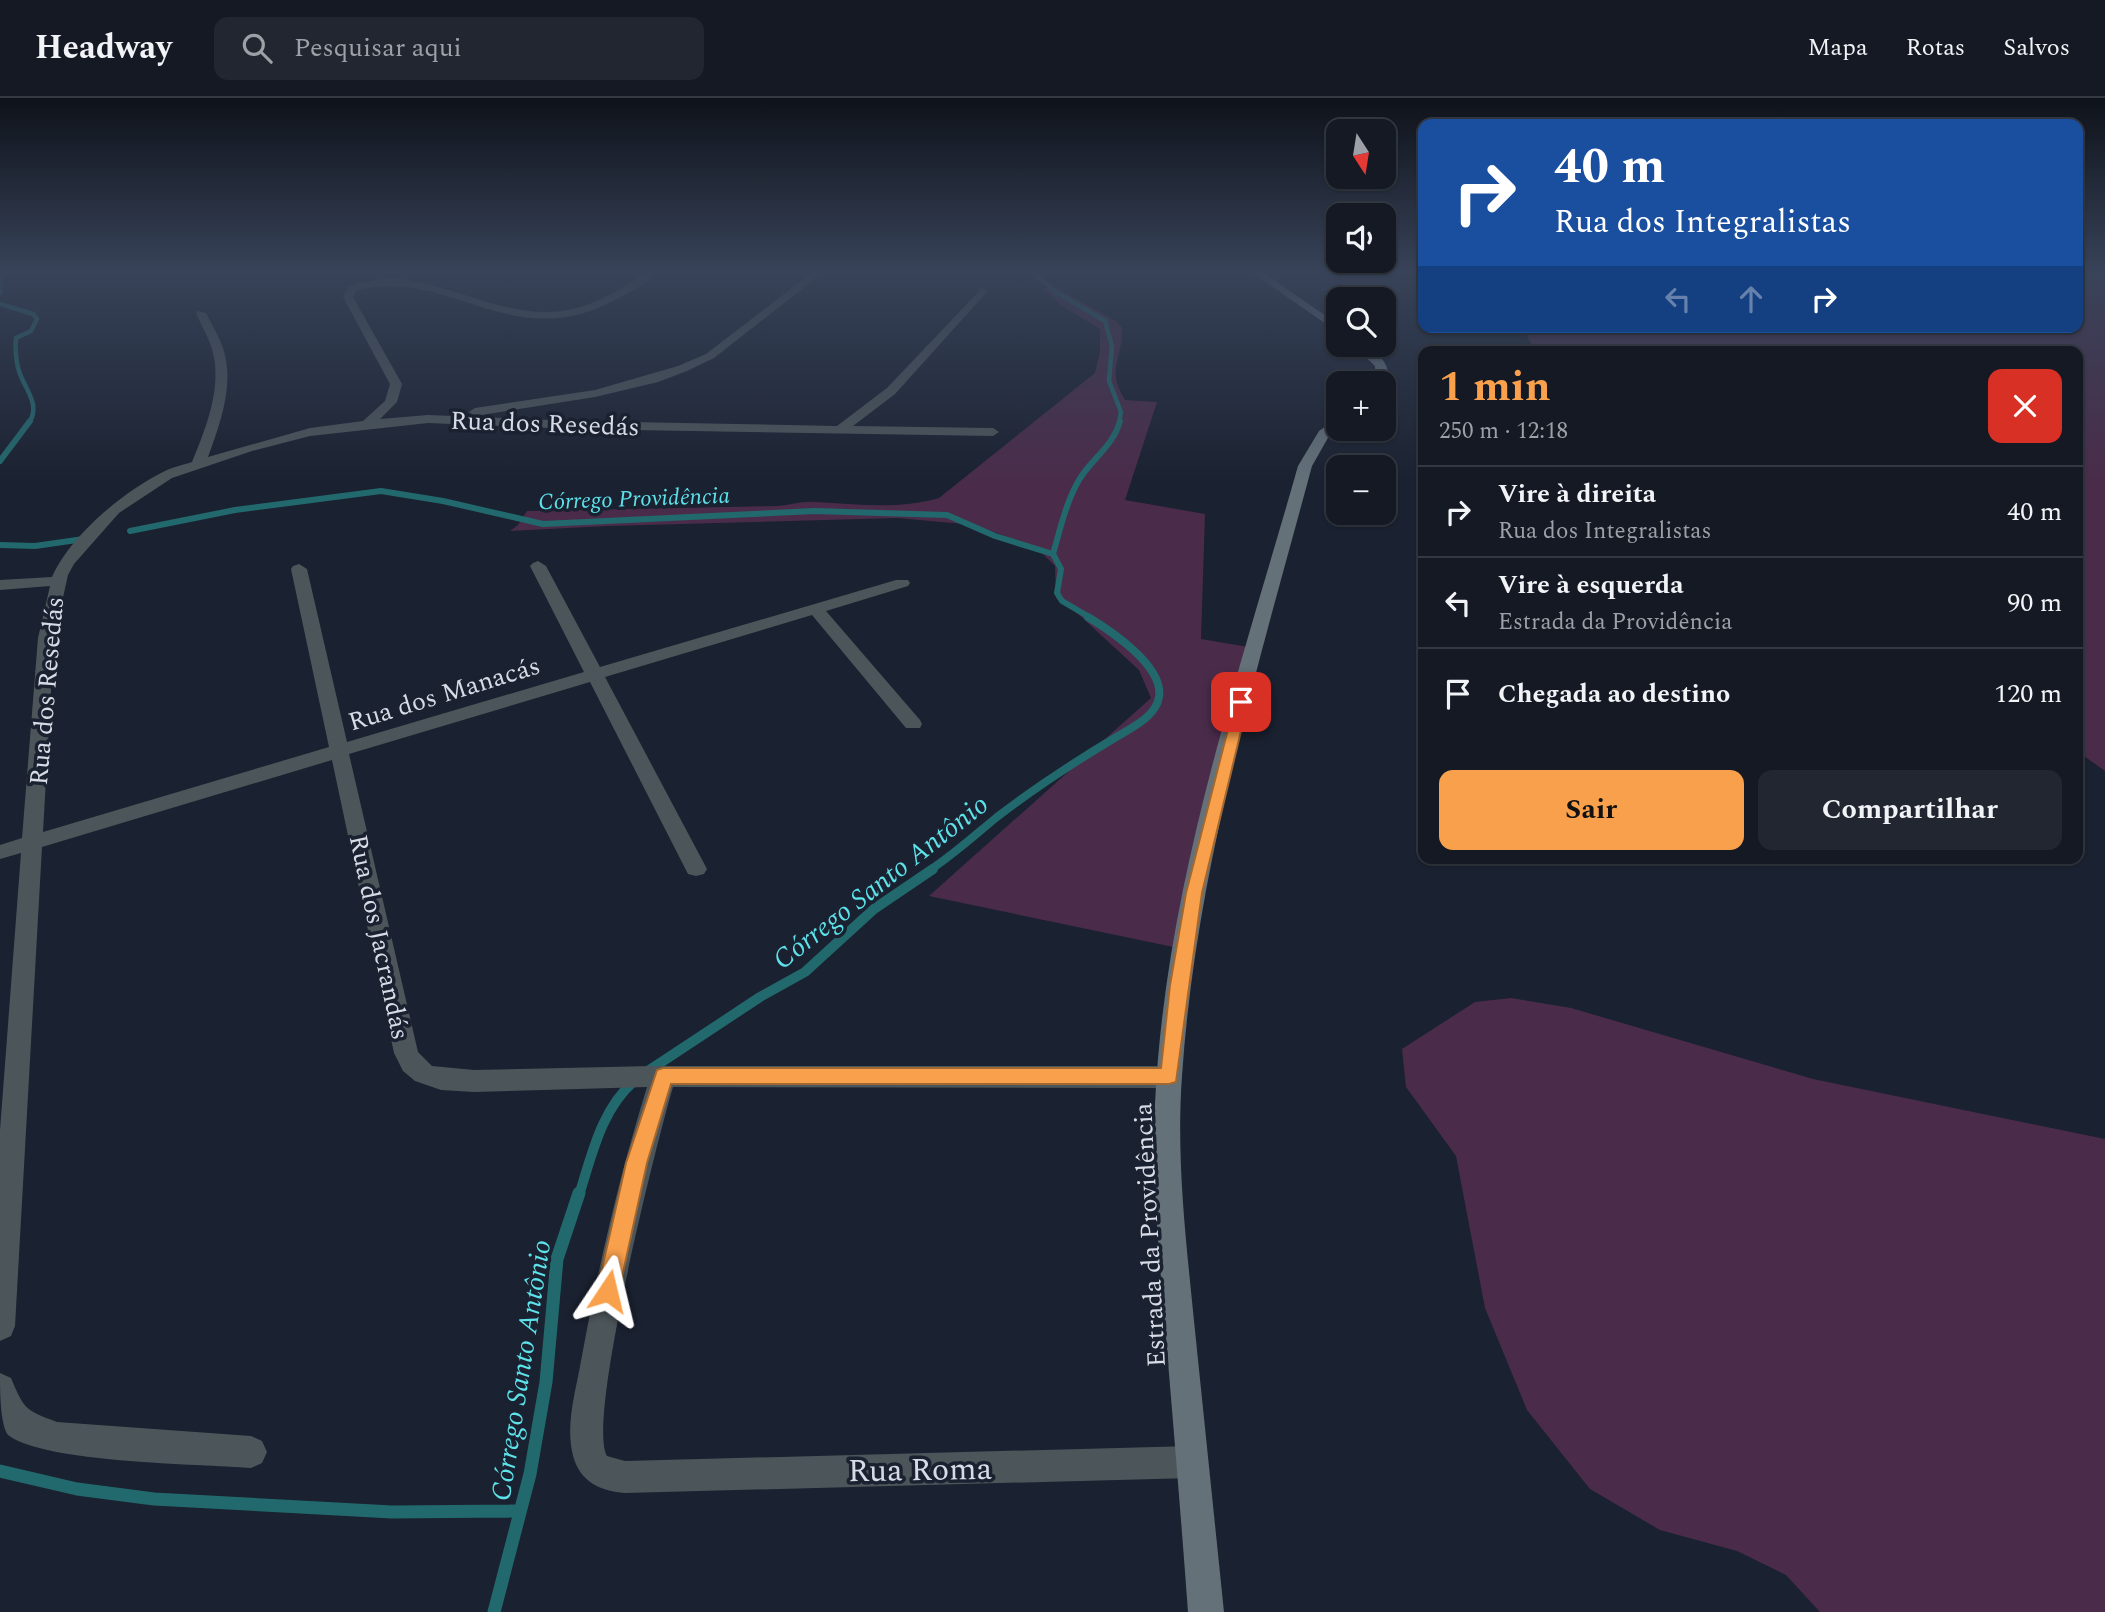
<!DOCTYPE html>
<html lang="pt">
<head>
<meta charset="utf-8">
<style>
	body { margin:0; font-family:Spectral,serif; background:#212631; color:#f1f3f6; height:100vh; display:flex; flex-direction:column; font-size:26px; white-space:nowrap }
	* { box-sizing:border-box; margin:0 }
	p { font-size:23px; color:#9da0a6 }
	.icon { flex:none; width:38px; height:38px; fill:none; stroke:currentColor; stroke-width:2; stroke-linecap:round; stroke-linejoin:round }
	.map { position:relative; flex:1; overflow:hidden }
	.panel { position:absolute; left:1418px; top:248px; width:665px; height:518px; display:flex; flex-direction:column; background:#141924; border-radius:14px; box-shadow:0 2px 5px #0004,0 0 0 2px #333841 }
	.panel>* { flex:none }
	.guide { position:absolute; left:1418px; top:21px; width:665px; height:214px; border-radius:14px; box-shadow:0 2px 5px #0004,0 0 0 2px #333841; background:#1a4fa0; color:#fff; overflow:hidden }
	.needle { width:46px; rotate:168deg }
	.tools { position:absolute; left:1326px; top:21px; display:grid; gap:14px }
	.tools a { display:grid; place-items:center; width:70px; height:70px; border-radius:14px; background:#141924; box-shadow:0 2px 5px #0004,0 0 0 2px #333841; font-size:35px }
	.pin { position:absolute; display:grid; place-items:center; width:60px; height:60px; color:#fff; margin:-30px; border-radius:14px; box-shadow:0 4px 10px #0006 }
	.me { position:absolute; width:77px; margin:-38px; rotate:10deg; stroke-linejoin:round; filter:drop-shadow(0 0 5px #0008) }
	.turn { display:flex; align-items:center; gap:24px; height:147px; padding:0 21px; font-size:32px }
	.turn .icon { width:91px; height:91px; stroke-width:2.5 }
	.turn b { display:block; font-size:49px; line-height:60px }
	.lanes { display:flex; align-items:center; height:66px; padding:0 21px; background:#0003; justify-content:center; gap:35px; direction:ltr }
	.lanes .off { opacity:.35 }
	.round { display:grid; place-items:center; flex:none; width:74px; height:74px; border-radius:14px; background:#212631 }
	.overview { display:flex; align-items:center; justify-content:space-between; height:119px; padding:0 21px }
	h1 { font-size:42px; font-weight:700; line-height:52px; color:#f9a04c }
	.primary-button { display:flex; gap:14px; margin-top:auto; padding:14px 21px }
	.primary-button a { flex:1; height:80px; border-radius:14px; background:#f9a04c; color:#111; font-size:28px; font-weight:700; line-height:80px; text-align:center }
	.primary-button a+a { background:#212631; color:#f1f3f6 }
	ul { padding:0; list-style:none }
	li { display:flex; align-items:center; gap:21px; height:91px; padding:0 21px; border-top:2px solid #333841 }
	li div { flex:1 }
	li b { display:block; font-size:26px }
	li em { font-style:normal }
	header { display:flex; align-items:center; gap:42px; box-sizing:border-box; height:98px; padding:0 35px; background:#141924; border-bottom:2px solid #333841 }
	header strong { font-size:33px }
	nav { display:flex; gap:38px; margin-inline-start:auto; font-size:24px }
	.search { width:490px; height:63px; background:#212631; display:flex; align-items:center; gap:18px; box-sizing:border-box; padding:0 24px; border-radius:14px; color:#9da0a6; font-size:26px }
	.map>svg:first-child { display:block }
	.green { fill:#4a2c4a }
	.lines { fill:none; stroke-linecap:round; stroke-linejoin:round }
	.stream-far4 { stroke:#22696d; stroke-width:4.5 }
	.stream-far3 { stroke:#22696d; stroke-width:6 }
	.stream-far2 { stroke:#22696d; stroke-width:8 }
	.stream-far1 { stroke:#22696d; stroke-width:10 }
	.stream { stroke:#22696d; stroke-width:13 }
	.street { fill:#4c5559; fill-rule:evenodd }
	.secondary { fill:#647179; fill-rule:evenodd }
	.route { fill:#f9a04c; stroke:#a26831; stroke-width:2 }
	.labels { text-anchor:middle; stroke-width:7; stroke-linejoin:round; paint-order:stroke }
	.far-water-label { font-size:23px; font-style:italic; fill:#5de2ea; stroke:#1a2130 }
	.street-label { font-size:26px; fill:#d6dbe5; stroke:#1a2130 }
	.water-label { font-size:28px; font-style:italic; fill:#5de2ea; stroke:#1a2130 }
	.near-street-label { font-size:32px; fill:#d6dbe5; stroke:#1a2130 }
</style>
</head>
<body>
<header>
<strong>Headway</strong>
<div class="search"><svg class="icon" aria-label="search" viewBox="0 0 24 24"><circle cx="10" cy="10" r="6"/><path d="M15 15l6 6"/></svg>Pesquisar aqui</div>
<nav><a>Mapa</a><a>Rotas</a><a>Salvos</a></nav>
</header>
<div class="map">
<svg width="2105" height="1514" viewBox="0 0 2105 1514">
	<rect width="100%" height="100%" fill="#1a2130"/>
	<!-- green -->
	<path class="green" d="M2077 173H2105V673L2077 653V254H1536L1522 229H2077Z
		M1054 189 1116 223 1122 230C1123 263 1105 269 1125 302L1157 304 1125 402 1205 416 1201 541 1260 551 1183 851 929 798 1151 600 1139 572 1077 515 1056 500 1055 468 1037 450 975 427 897 420 608 428 510 433 518 427 527 413 778 408C790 407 803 403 815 404 858 406 897 412 939 400L1095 275 1100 254V231L1062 208 1043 191Z
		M1511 900 1571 910 1813 981 2105 1041V1514H1820L1786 1477 1737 1453 1660 1432 1590 1391 1527 1312 1485 1210 1456 1058 1406 989 1402 951 1475 904Z"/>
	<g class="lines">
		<!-- stream-far4 -->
		<path class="stream-far4" d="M1031 173 1056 194 1105 223 1112 248 1109 283 1121 314 1119 325
			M0 177 6 175 5 173
			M0 182V195
			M0 206 33 216 37 221 31 233 16 240C15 249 16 264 19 273 25 292 41 306 29 325"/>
		<!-- stream-far3 -->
		<path class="stream-far3" d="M0 363 30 323
			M130 433 235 412 381 393 443 403 543 426 814 413 947 417 995 438 1053 456
			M0 447 35 448 84 441
			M1091 520 1062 503 1057 495 1061 471 1053 456C1060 432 1066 404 1079 382 1091 361 1113 349 1120 323"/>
		<!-- stream-far2 -->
		<path class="stream-far2" d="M930 772C954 756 975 737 997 719 1036 689 1076 663 1118 638 1133 629 1156 618 1159 599 1164 568 1111 533 1088 519"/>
		<!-- stream-far1 -->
		<path class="stream-far1" d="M645 975 760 899 805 874 874 811 933 771
			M579 1097C592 1057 601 1012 634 983"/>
		<!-- stream -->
		<path class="stream" d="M0 1373 77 1391 154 1401 392 1414 520 1413
			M494 1514 530 1376 546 1284 557 1161 579 1095"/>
		<!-- street -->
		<path class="street" d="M648 173H659C646 186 626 197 609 205 510 254 449 170 357 192L353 199 402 286 397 304 380 321 428 317 575 323 837 328 887 290 982 190 987 193 986 195 895 296 853 328 993 330 999 334 993 338 575 331 428 325 310 338 252 353 172 380 119 415 74 466 68 477 54 540 43 734 329 649 291 471 293 468 299 466 307 471 347 644 584 574 530 468 533 465 538 463 546 468 600 569 896 482H908L910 485 908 488 826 513 920 622 922 626 920 630H906L812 517 605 579 707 771 704 776 696 778 688 776 590 584 349 656 418 954 432 968 474 972 652 968H1169L1178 972 1182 979 1178 986 1169 990 673 989C658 1040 586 1323 607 1358L625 1363 1192 1348 1203 1353 1208 1364 1203 1375 1192 1380 625 1395C597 1393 577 1381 572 1353 566 1324 576 1292 581 1263 598 1170 619 1079 647 989L474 994 441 992 415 983 403 973 394 955 332 662 42 749 15 1228 11 1238 0 1243V1032L21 755 0 761V747L22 740 38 540 50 488 0 492V482L52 479C70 438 122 395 161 375 170 370 182 367 192 364 206 330 223 288 212 251 208 238 201 227 196 215L197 213 206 215C212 227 219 238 223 250 235 286 220 326 208 359L310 330 363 323 385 303 390 286 343 199 349 188C365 184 381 180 397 181 459 186 513 227 577 210 603 203 626 188 648 173Z
			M814 173H825L714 260 687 273 658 284 595 299 475 318 469 314 475 310 595 292 678 268 706 256Z
			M0 1275 11 1280C24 1311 25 1312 57 1324L251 1338 262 1343 267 1354 262 1365 251 1370C200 1366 44 1365 8 1337 0 1326 0 1292 0 1275Z"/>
		<!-- secondary -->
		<path class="secondary" d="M1250 173H1261L1339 227V235Z
			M1353 247H1366C1380 257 1394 269 1386 288L1376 285 1375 268Z
			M1339 319V330L1329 338 1312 368C1258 569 1196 770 1182 978 1176 1060 1186 1142 1194 1223 1204 1320 1214 1417 1224 1514H1188C1181 1419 1173 1323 1165 1228 1159 1154 1151 1080 1155 1006 1165 788 1239 576 1298 368L1319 333Z"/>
	</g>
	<!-- sky -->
	<linearGradient id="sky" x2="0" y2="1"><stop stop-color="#0e121a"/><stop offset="0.45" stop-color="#384359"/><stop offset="1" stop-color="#384359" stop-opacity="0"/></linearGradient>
	<rect width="2105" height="385" fill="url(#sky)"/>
	<!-- route -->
	<path class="route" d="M1241 600 1248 604 1202 795 1176 984 1169 986H671L647 1065 619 1193 616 1201 608 1204 600 1201 597 1193 626 1065 657 972 663 970H1161L1170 887 1186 795 1235 604Z"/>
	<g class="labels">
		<!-- far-water labels -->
		<g class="far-water-label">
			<text transform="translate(634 400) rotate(-2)" y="8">Córrego Providência</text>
		</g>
		<!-- street labels -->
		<g class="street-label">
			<text transform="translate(545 325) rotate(2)" y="9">Rua dos Resedás</text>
			<text transform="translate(46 593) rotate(-85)" y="9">Rua dos Resedás</text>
			<text transform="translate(444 595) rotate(-17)" y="9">Rua dos Manacás</text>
			<text transform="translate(380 839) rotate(78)" y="9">Rua dos Jacrandás</text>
			<text transform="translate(1149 1137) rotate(-93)" y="9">Estrada da Providência</text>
		</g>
		<!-- water labels -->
		<g class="water-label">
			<text transform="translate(880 783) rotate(-38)" y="10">Córrego Santo Antônio</text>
			<text transform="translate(520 1272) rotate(-81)" y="10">Córrego Santo Antônio</text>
		</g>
		<!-- near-street labels -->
		<g class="near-street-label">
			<text transform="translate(920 1371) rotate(-1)" y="11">Rua Roma</text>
		</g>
	</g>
</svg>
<div class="tools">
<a><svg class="needle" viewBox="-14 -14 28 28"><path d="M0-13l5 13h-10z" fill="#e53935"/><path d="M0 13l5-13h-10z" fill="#9da0a6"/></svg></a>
<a><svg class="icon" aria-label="sound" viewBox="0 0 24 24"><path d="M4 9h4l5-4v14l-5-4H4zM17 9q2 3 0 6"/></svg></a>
<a><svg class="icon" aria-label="search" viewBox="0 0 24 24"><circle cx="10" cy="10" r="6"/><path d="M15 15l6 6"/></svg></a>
<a>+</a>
<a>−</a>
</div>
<div class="pin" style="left:1241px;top:604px;background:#d93025"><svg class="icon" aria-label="arrive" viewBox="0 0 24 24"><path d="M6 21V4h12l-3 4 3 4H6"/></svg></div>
<svg class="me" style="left:608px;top:1193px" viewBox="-20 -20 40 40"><path d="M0-17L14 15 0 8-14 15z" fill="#f9a04c" stroke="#fff" stroke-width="4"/></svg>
<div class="guide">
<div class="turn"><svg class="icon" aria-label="right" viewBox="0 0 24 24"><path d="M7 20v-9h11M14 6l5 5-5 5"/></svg><div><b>40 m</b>Rua dos Integralistas</div></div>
<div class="lanes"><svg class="icon off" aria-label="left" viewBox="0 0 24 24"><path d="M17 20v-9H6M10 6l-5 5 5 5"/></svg><svg class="icon off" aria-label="ahead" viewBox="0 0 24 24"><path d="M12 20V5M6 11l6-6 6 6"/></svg><svg class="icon" aria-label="right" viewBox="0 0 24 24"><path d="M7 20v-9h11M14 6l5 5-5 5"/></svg></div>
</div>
<section class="panel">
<div class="overview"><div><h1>1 min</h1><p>250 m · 12:18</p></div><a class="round" style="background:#d93025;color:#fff"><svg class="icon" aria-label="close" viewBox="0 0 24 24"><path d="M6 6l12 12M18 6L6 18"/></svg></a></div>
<ul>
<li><svg class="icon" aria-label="right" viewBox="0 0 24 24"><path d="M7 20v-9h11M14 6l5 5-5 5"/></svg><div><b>Vire à direita</b><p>Rua dos Integralistas</p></div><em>40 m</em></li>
<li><svg class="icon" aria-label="left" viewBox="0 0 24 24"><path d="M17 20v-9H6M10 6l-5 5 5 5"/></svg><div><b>Vire à esquerda</b><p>Estrada da Providência</p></div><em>90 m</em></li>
<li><svg class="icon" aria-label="arrive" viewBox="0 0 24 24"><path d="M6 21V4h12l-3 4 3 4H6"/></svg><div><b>Chegada ao destino</b></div><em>120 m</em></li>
</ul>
<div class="primary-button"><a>Sair</a><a>Compartilhar</a></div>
</section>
</div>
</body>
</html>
